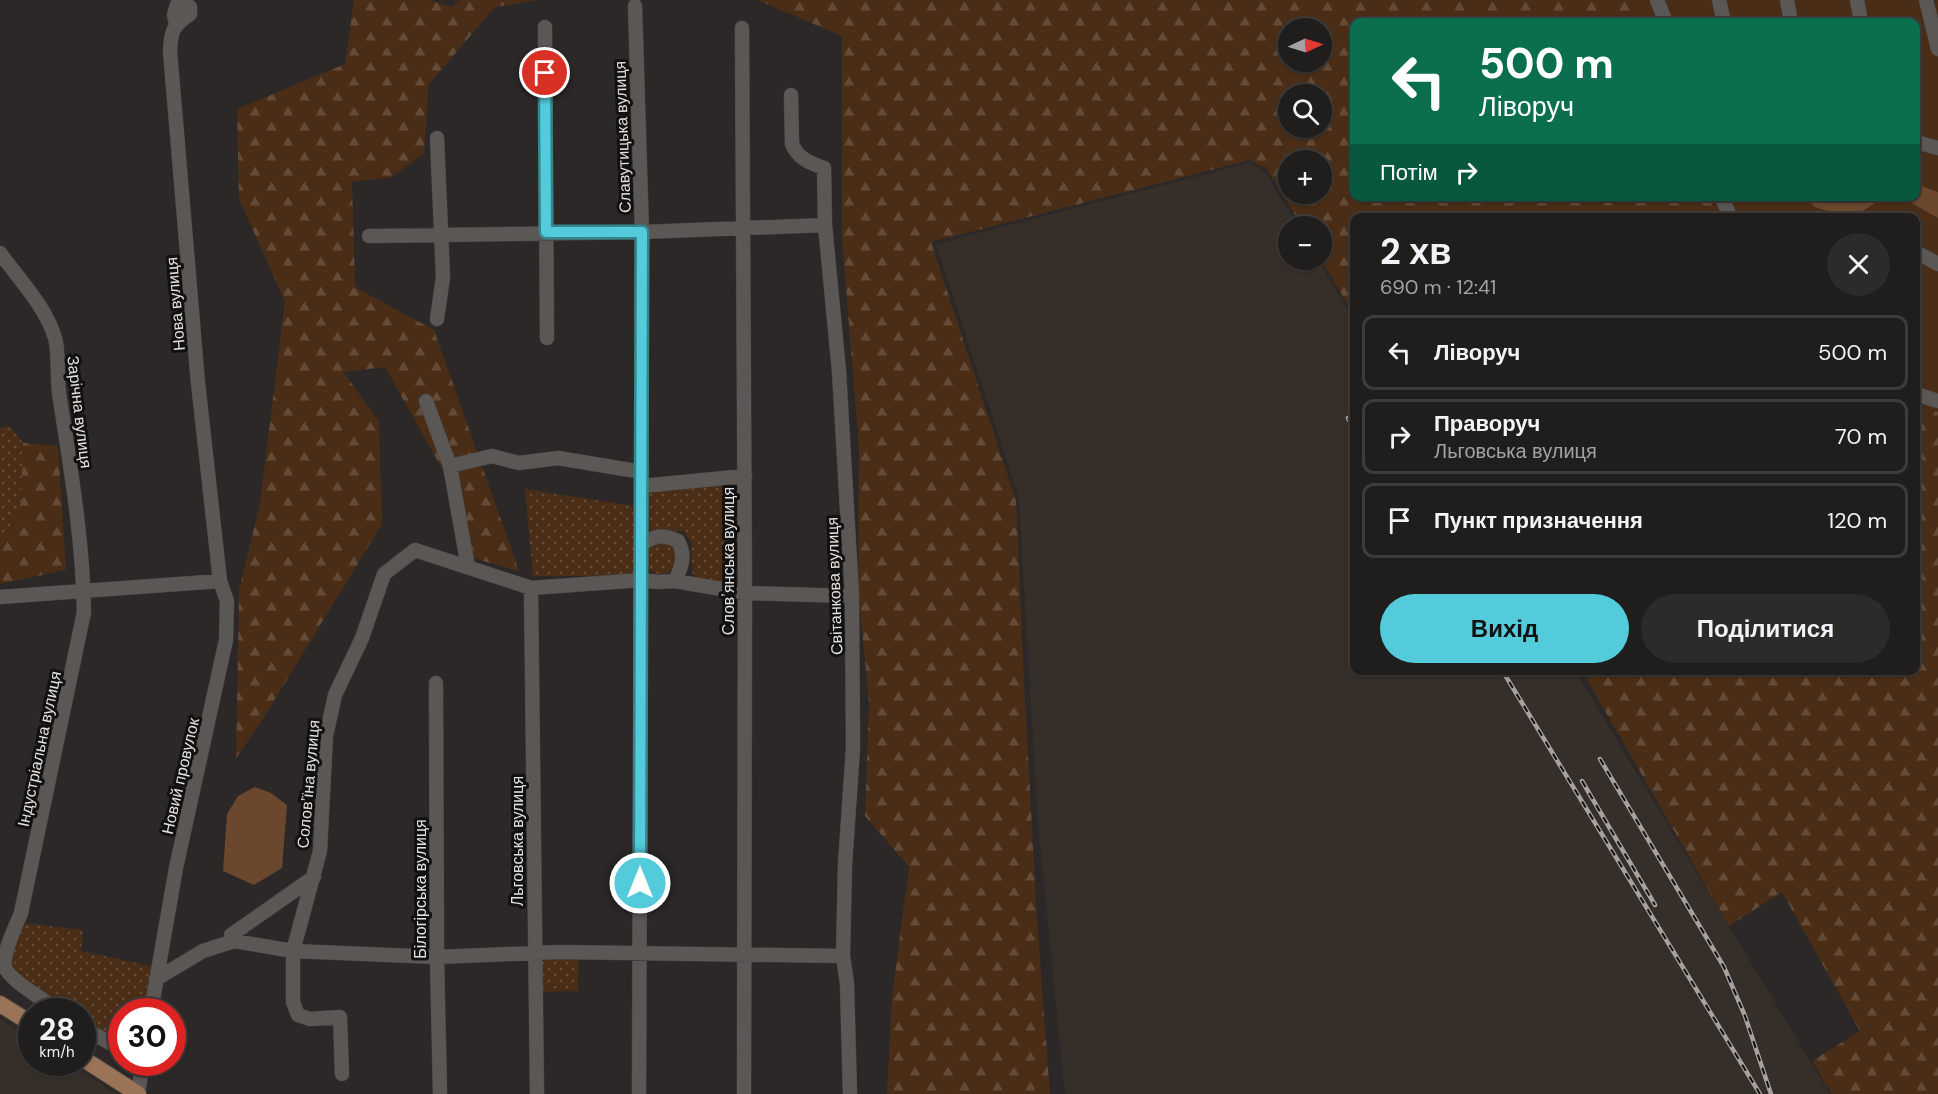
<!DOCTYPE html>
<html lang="uk">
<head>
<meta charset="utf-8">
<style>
	body { margin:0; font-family:"DM Sans",sans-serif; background:#2d2b2a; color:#f1f3f6; height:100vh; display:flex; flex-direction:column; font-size:22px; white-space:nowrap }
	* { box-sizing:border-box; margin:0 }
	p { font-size:20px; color:#a2a2a4 }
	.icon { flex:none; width:33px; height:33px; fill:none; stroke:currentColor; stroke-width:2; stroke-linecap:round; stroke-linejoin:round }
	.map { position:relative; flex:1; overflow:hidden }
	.sheet { position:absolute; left:1350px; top:213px; width:570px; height:462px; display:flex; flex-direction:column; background:#201e1d; border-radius:12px; box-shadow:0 2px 4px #0004,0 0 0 2px #3d3c3b }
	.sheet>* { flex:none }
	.top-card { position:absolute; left:1350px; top:18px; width:570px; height:183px; border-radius:12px; box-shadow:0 2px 4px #0004,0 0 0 2px #3d3c3b; background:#0b6e4f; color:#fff; overflow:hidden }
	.needle { width:39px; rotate:86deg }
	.tools { position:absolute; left:1278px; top:18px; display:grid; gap:12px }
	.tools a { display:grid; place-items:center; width:54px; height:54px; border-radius:50%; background:#201e1d; box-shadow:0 2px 4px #0004,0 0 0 2px #3d3c3b; font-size:30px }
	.speed { position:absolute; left:18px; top:998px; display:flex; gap:12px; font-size:30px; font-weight:700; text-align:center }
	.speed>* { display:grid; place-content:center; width:78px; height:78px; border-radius:50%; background:#201e1d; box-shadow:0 2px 4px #0004,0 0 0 2px #3d3c3b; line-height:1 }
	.speed small { font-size:15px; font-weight:400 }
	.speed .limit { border:9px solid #d22; background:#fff; color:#111 }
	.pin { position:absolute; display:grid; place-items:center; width:51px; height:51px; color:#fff; margin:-26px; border:3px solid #fff; border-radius:50%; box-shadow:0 2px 6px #0007 }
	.me { position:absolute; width:66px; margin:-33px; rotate:0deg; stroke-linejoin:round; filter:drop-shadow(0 0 4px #0008) }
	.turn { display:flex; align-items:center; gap:21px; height:126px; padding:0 30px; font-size:27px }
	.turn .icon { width:78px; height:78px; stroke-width:2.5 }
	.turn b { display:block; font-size:42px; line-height:51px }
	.then { display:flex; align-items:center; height:57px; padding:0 30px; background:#0003; gap:12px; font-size:22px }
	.round { display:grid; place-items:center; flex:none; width:63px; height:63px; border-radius:32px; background:#2d2b2a }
	.head { display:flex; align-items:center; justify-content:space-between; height:102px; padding:0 30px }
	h1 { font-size:36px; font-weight:700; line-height:45px }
	.action { display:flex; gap:12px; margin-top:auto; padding:12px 30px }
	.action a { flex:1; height:69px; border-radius:36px; background:#53cbdb; color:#111; font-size:24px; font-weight:700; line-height:69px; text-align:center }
	.action a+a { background:#2d2b2a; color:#f1f3f6 }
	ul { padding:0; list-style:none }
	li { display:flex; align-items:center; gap:18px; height:75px; margin:0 12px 9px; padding:0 18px; border:3px solid #3d3c3b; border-radius:12px }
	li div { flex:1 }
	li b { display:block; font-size:22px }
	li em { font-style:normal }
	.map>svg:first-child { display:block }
	.built { fill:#362f29 }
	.grass { fill:url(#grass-dots) }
	.forest { fill:url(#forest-firs); fill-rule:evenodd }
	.garden { fill:#4a2d16 }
	.water { fill:#6a472d }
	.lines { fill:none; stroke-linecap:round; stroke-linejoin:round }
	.minor-casing { stroke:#454342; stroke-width:15 }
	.major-casing { stroke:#454342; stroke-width:18 }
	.minor { stroke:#5a5755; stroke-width:14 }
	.major { stroke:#9b7457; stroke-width:16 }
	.rail-casing { stroke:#a5a2a1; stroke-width:4.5 }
	.rail { stroke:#121111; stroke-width:2; stroke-dasharray:7; stroke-linecap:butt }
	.route-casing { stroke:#36848e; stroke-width:15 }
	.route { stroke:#53cbdb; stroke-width:10 }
	.labels { text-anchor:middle; stroke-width:6; stroke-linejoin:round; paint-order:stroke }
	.street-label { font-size:16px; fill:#e3e1e0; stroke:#121111 }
</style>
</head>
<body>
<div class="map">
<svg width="1938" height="1094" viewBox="0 0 1938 1094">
	<defs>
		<pattern id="grass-dots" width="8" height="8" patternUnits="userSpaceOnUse" patternTransform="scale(1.5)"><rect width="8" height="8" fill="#4a2d16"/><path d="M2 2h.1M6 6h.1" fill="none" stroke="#644b38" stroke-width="1.8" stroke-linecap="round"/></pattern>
		<pattern id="forest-firs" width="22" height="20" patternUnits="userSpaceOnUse" patternTransform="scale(1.5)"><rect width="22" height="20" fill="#4a2d16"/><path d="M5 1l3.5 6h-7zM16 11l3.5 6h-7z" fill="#644b38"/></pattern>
	</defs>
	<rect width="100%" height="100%" fill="#2b2827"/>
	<!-- built -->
	<path class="built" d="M1249 163 1266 173 1298 226H1288V260H1318L1354 321V670L1575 671 1830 1094H1065L1038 823 1019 498 936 244Z
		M0 1019 31 1039 32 1062H67L117 1094H0Z"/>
	<!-- grass -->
	<path class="grass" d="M10 426 23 443 21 502 0 548V428Z
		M728 482 736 485 738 584 730 587 697 579 692 572V543L683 531 650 530 647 522V491Z
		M525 489 633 506 635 576H533Z
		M645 558a16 16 0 1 1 32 0a16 16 0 1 1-32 0Z
		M22 923 83 930 81 951 151 966 147 1011H122L121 1046 83 1022 82 1011H66L15 975 9 965Z
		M547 959H578V991L538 992 539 963Z"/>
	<!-- forest -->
	<path class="forest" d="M354 0H428L452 7 460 0H538L495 7 429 84 424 154 392 177 352 182 355 287 434 330 519 571 466 556 455 492 385 367 343 372 379 421 382 524 261 722 236 758 239 590 260 504 285 301 239 199 237 109 345 64Z
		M757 0H1664L1671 22H1354V196L1712 197 1726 217 1354 218V315L1321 260 1322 226H1302L1267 169 1250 160 931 242 1016 501 1024 683 1037 921 1050 1094H887L892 997 909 867 865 816 869 703 858 587 859 447 842 239V36ZM1288 28H1322V62H1288ZM1288 94H1322V128H1288ZM1288 160H1322V194H1288Z
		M1916 397 1938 404V1094H1832L1812 1061 1860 1031 1782 892 1729 926 1582 671 1916 670Z
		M23 443 58 446 66 570 0 584V548L21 502Z"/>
	<!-- garden -->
	<path class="garden" d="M1630 0H1938V412L1916 404V218L1722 217 1708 197 1916 196V22H1637Z"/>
	<!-- water -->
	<path class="water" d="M1916 184 1938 192V218L1904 199 1888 197 1916 196Z
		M1804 197H1885L1861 212 1837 214 1815 207Z
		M255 787 271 793 287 805 282 868 254 885 223 871 227 814 238 796Z"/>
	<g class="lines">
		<!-- minor casing -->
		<g class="minor-casing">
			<path id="minor" d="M1657 0 1666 22
				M1719 0 1724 22
				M1787 0 1791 22
				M1857 0 1861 22
				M1926 0 1938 49
				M635 6 642 232 639 1094
				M545 27 547 338
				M742 28 745 593 744 1094
				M791 95 792 144C798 158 809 163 824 168L825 225 839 371 852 596 853 748 845 865 843 956 847 984 850 1094
				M437 138 443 277 437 319
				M1916 142 1938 148
				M1721 196 1731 218
				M369 236 642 232 825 225
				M1916 252 1938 264
				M0 253C19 279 46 307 55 338 59 351 57 377 59 393 70 465 83 539 84 612L21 913C16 926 2 953 5 967 8 979 48 1003 60 1011
				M1916 394 1938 401
				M426 401 450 466 468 567
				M450 466 492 456 519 463 558 458 642 472
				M642 486 745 476
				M641 545C654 535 663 534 678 541 686 556 682 566 675 581
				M531 588 537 1094
				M0 597 220 581
				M436 683 437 957 440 1094
				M234 941 231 935 314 877
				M156 979 203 951 234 941 293 951 437 957 559 952 843 956
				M151 1011 176 868 226 640 227 601 220 581 198 383 170 51C171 30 173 26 190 14V7L185 3 177 5 174 15 176 24
				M82 1027 122 1050
				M342 1074 340 1017 310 1019 298 1015 293 1002V951L320 851 326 736 335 695 362 638 384 574 415 550 531 588 642 580 658 582 675 581 745 593 852 596
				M138 1094 143 1062"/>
		</g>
		<!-- major casing -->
		<g class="major-casing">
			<path id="major" d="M0 1004 32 1024
				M82 1058 138 1094"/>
		</g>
		<!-- minor -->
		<use href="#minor" class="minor"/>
		<!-- major -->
		<use href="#major" class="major"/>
		<!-- rail casing -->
		<g class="rail-casing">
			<path id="rail" d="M1348 418 1354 428
				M1502 670 1760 1094
				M1600 759 1724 967 1745 1016 1771 1094
				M1582 781 1655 905"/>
		</g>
		<!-- rail -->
		<use href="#rail" class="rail"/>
	</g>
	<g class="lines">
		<!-- route casing -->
		<g class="route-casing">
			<path id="route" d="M545 73 546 232H642L640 883"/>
		</g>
		<!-- route -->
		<use href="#route" class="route"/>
	</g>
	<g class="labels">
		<!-- street labels -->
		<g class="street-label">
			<text transform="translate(622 137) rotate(-92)" y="6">Славутицька вулиця</text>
			<text transform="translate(175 304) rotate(-95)" y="6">Нова вулиця</text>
			<text transform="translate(80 412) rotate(83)" y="6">Зарічна вулиця</text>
			<text transform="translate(728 561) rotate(-90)" y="6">Словʼянська вулиця</text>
			<text transform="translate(834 586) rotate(-92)" y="6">Світанкова вулиця</text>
			<text transform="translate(39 749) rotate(-78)" y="6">Індустріальна вулиця</text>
			<text transform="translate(180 776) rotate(-77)" y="6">Новий провулок</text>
			<text transform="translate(308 784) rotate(-85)" y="6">Соловʼїна вулиця</text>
			<text transform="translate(517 841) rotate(-90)" y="6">Льговська вулиця</text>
			<text transform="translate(420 889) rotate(-90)" y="6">Білогірська вулиця</text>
		</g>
	</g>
</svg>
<div class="tools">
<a><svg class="needle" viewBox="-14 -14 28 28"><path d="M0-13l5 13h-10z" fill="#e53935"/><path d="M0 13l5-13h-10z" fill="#a2a2a4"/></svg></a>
<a><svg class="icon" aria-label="search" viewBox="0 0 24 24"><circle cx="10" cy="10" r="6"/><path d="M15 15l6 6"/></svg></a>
<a>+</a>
<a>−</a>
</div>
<div class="speed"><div>28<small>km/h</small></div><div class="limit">30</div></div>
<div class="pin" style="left:545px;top:73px;background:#d93025"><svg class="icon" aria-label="arrive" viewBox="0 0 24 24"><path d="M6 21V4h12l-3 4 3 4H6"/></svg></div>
<svg class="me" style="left:640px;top:883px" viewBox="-20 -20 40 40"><circle r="17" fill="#53cbdb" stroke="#fff" stroke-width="3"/><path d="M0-11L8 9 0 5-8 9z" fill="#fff"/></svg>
<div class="top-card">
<div class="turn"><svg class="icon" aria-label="left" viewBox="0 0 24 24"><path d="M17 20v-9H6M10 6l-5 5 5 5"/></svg><div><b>500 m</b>Ліворуч</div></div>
<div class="then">Потім<svg class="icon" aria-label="right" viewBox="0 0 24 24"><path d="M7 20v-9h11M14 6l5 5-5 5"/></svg></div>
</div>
<section class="sheet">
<div class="head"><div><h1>2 хв</h1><p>690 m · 12:41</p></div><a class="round"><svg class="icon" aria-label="close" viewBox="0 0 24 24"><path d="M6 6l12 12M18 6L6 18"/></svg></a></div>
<ul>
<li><svg class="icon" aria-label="left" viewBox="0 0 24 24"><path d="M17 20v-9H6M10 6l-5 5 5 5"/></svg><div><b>Ліворуч</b></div><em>500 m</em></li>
<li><svg class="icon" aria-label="right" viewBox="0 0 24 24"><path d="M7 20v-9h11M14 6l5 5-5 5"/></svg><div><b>Праворуч</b><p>Льговська вулиця</p></div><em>70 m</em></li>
<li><svg class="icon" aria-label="arrive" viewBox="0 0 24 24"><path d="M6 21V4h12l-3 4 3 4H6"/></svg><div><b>Пункт призначення</b></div><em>120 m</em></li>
</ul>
<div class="action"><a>Вихід</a><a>Поділитися</a></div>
</section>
</div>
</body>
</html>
